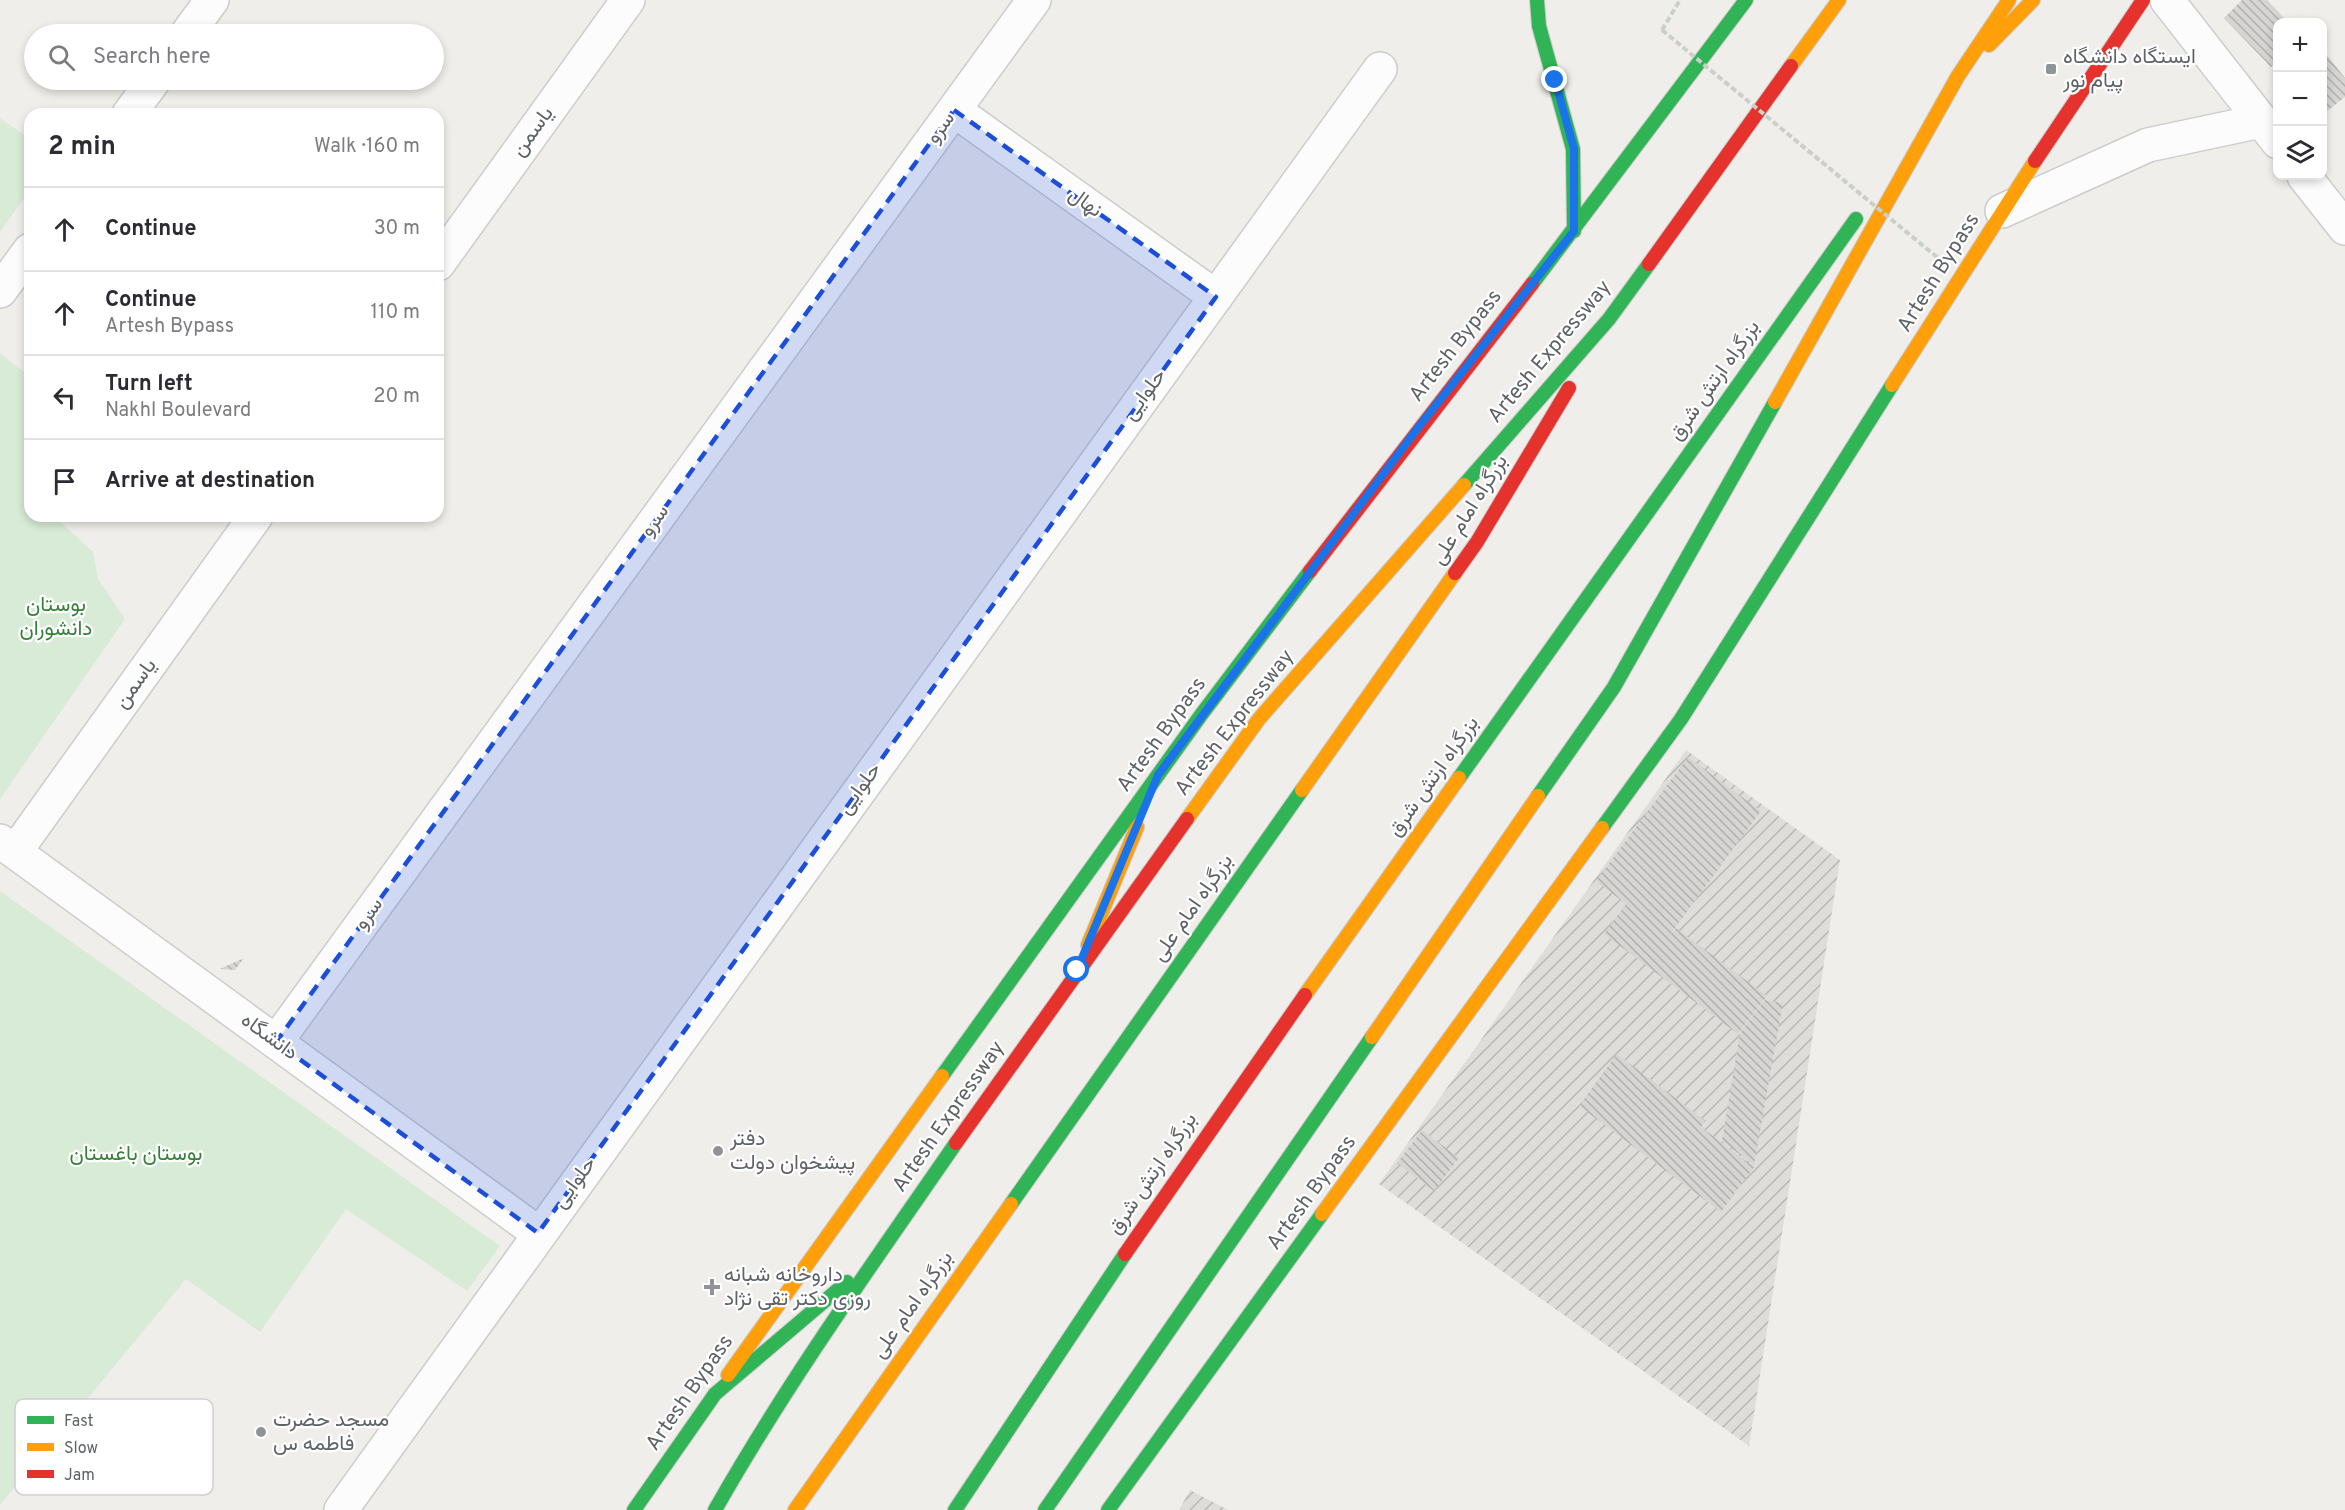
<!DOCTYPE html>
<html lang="en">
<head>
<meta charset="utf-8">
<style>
	body { margin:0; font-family:Overpass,Vazirmatn,sans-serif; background:#f2f2f3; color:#2b2b33 }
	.controls { position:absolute; right:18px; top:18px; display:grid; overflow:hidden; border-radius:12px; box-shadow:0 3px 9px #0003 }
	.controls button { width:54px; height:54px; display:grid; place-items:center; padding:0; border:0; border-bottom:2px solid #e1e1e2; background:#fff; color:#2b2b33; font:30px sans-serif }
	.stop { position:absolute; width:18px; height:18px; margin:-14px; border:4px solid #1a73e8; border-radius:50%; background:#fff }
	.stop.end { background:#1a73e8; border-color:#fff; box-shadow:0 2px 6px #0008 }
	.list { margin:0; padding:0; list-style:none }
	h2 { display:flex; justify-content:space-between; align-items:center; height:78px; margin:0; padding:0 24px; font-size:26px }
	h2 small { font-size:20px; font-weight:400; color:#7c7c81 }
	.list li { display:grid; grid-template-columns:39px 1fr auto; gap:18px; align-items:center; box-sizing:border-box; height:84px; padding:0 24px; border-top:2px solid #e1e1e2 }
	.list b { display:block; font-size:22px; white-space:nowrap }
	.list p { margin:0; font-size:20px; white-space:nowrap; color:#7c7c81 }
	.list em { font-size:20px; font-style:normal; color:#7c7c81 }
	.icon { flex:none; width:33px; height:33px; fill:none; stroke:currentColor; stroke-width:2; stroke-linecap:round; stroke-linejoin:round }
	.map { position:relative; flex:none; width:2345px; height:1510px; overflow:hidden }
	.search { position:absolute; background:#fff; box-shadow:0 3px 9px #0003; left:24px; top:24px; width:420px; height:66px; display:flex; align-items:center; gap:15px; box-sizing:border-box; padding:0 21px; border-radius:33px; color:#7c7c81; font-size:22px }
	.panel { position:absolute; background:#fff; box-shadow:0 3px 9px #0003; left:24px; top:108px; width:420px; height:414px; border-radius:18px }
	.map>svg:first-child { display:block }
	.industrial { fill:url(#industrial-furrows) }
	.park { fill:#d8ebd6 }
	.building { fill:url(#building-back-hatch) }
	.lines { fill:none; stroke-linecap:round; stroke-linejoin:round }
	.street-casing { stroke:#cbcccc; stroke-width:36 }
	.fast-casing { stroke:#cacacb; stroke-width:16 }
	.slow-casing { stroke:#cacacb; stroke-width:16 }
	.jam-casing { stroke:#cacacb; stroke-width:16 }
	.path { stroke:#cacfcc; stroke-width:4; stroke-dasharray:6 3; stroke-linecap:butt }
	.street { stroke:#fdfcfc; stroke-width:33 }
	.fast { stroke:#30b455; stroke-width:14 }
	.slow { stroke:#ff9f0a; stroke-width:14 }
	.jam { stroke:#e5322d; stroke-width:14 }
	.path-bridge { stroke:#cacfcc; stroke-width:4; stroke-dasharray:6 3; stroke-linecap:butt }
	.route { stroke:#1a73e8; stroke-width:8 }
	.marked { fill:#1d4ed8; fill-opacity:0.2; stroke:#1d4ed8; stroke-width:4.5; stroke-dasharray:12 8; stroke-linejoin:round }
	.poi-dot { fill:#919496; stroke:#fff; stroke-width:2 }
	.labels { text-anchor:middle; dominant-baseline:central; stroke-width:4.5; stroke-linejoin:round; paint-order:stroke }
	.poi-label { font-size:21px; fill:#5f6368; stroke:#fff; text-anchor:start }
	.street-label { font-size:21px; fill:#5f6368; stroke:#fff }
	.park-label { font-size:21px; fill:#348238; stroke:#fff }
	.key { fill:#fff; stroke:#cfd0d2; stroke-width:1.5 }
	.key-label { font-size:16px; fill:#5f6368 }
</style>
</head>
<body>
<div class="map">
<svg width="2345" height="1510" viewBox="0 0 2345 1510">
	<defs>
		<pattern id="industrial-furrows" width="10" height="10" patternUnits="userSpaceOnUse" patternTransform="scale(1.5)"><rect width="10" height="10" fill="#dfddda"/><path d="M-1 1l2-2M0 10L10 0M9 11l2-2" fill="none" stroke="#b8b7b5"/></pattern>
		<pattern id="building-back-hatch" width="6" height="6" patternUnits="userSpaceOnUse" patternTransform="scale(1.5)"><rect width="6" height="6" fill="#d6d5d3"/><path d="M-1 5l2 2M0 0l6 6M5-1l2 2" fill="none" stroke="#b1b0af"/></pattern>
	</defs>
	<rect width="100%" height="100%" fill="#efeeea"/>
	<path class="industrial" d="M1686 750 1840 860 1749 1446 1379 1184Z
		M1190 1490 1228 1510H1179Z"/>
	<path class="park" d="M0 118 30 139V190L0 232Z
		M0 353 30 377V516H54L93 552 98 579 125 619 0 799Z
		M0 891 500 1246 467 1291 346 1209 260 1332 186 1279 0 1505Z"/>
	<path class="building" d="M2242 0H2267L2288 22H2278V61L2271 67 2224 18Z
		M2327 55 2345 78V97L2322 115V59Z
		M1688 757 1761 811 1669 936 1676 928 1767 996 1738 1034 1604 934 1626 904 1596 881Z
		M244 958 235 970 220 969Z
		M1765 1000 1783 1003 1754 1165 1722 1141 1740 1033Z
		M1617 1054 1706 1121 1701 1127 1754 1167 1721 1212 1579 1106Z
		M1422 1130 1459 1158 1434 1191 1397 1163Z"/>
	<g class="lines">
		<defs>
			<path id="street" d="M2167 0 2278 142
				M187 34 212 0
				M954 110 1216 297
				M129 114 154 80
				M2304 176 2345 228
				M2002 211 2148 145 2261 121
				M438 264 628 0
				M0 291 30 250
				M0 841 538 1233
				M15 852 256 516
				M276 1042 1034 0
				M341 1510 1380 69"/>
			<path id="fast" d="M1537 0 1539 26 1573 149 1574 231
				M1532 284 1746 0
				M1464 485 1609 319 1649 264
				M1459 778 1856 219
				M1538 796 1614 687 1775 402
				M1602 828 1681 719 1892 385
				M942 1076 1201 715 1310 571
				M1011 1204 1302 790
				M634 1510 715 1394 847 1282
				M715 1510C787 1383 873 1263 956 1143
				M955 1510 1125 1254
				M1045 1510 1372 1037
				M1108 1510 1322 1214"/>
			<path id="slow" d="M1989 45 2033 0
				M1791 66 1839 0
				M1892 385 2035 161
				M1775 402 1958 76 2009 0
				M1302 790 1455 573
				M1187 819 1259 719 1464 485
				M1088 945 1137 827
				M1305 995 1459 778
				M1372 1037 1538 796
				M1322 1214 1602 828
				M728 1375 942 1076
				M795 1510 1011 1204"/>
			<path id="jam" d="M2035 161 2143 0
				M1649 264 1791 66
				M1310 571 1532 284
				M1455 573 1477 542 1569 388
				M956 1143 1187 819
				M1125 1254 1305 995"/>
		</defs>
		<use href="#street" class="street-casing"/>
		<use href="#fast" class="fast-casing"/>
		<use href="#slow" class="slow-casing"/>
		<use href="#jam" class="jam-casing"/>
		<path class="path" d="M1662 30 1680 0"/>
		<use href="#street" class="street"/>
		<use href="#fast" class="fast"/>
		<use href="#slow" class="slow"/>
		<use href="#jam" class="jam"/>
		<path class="path-bridge" d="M1662 30 1944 263"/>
	</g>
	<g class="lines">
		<path class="route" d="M1077 970 1158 775 1417 429 1574 231V149L1555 80"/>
	</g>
	<path class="marked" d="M954 110 1216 297 538 1233 276 1042Z"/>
	<g class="poi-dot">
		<rect x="2045" y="63" width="12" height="12" rx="3"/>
		<circle cx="718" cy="1151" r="6"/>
		<path d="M709 1278h6v6h6v6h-6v6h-6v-6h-6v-6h6z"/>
		<circle cx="261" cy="1432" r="6"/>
	</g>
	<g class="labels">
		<g class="poi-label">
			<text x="2063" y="57">ایستگاه دانشگاه<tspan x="2063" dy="24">پیام نور</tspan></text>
			<text x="730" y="1139">دفتر<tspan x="730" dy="24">پیشخوان دولت</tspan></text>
			<text x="724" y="1275">داروخانه شبانه<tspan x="724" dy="24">روزی دکتر تقی نژاد</tspan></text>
			<text x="273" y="1420">مسجد حضرت<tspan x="273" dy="24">فاطمه س</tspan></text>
		</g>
		<g class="street-label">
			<text transform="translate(941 128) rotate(-54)">سرو</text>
			<text transform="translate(533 132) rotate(-54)">یاسمن</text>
			<text transform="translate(1085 203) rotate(36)">نهال</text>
			<text transform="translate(1939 273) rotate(-58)">Artesh Bypass</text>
			<text transform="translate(1456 346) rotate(-52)">Artesh Bypass</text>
			<text transform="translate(1550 352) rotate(-50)">Artesh Expressway</text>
			<text transform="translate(1715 381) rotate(-55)">بزرگراه ارتش شرق</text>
			<text transform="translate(1145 395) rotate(-54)">حلوایی</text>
			<text transform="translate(1470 510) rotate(-58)">بزرگراه امام علی</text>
			<text transform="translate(655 521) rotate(-54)">سرو</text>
			<text transform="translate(136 684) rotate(-54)">یاسمن</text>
			<text transform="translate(1235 723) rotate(-52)">Artesh Expressway</text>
			<text transform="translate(1162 735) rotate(-54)">Artesh Bypass</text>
			<text transform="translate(1434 777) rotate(-55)">بزرگراه ارتش شرق</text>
			<text transform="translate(860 789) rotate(-54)">حلوایی</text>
			<text transform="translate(1193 908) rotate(-55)">بزرگراه امام علی</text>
			<text transform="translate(369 914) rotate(-54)">سرو</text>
			<text transform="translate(269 1037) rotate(36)">دانشگاه</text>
			<text transform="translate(949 1117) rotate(-55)">Artesh Expressway</text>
			<text transform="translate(1153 1174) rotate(-56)">بزرگراه ارتش شرق</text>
			<text transform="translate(575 1183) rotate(-54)">حلوایی</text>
			<text transform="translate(1312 1193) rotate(-54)">Artesh Bypass</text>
			<text transform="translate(913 1305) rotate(-55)">بزرگراه امام علی</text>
			<text transform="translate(690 1393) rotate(-55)">Artesh Bypass</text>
		</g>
		<g class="park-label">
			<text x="56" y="605">بوستان<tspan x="56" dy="24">دانشوران</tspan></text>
			<text x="136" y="1154">بوستان باغستان</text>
		</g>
	</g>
	<rect x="15" y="1399" width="198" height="96" rx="9" class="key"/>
	<rect x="27" y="1416" width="27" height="8" fill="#30b455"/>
	<rect x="27" y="1443" width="27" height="8" fill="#ff9f0a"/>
	<rect x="27" y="1470" width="27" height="8" fill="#e5322d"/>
	<g class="key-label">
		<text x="64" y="1426">Fast</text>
		<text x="64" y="1453">Slow</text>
		<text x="64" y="1480">Jam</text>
	</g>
</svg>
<div class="controls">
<button>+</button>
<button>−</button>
<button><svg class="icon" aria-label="layers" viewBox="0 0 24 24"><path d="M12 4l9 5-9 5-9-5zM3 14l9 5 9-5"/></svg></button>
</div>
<div class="stop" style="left:1077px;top:970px"></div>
<div class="stop end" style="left:1555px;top:80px"></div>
<div class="search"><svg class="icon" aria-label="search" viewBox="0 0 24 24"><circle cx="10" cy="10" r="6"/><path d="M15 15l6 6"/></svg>Search here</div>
<section class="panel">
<h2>2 min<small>Walk · 160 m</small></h2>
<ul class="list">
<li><svg class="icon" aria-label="ahead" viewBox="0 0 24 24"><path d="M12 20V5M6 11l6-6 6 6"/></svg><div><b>Continue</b></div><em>30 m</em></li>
<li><svg class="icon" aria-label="ahead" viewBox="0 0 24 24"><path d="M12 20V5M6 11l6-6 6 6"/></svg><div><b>Continue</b><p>Artesh Bypass</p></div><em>110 m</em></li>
<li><svg class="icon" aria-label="left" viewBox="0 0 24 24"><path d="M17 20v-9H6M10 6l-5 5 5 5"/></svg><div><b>Turn left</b><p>Nakhl Boulevard</p></div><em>20 m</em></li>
<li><svg class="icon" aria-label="arrive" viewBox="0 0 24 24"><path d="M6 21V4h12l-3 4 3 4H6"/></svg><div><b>Arrive at destination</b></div></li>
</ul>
</section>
</div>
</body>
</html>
